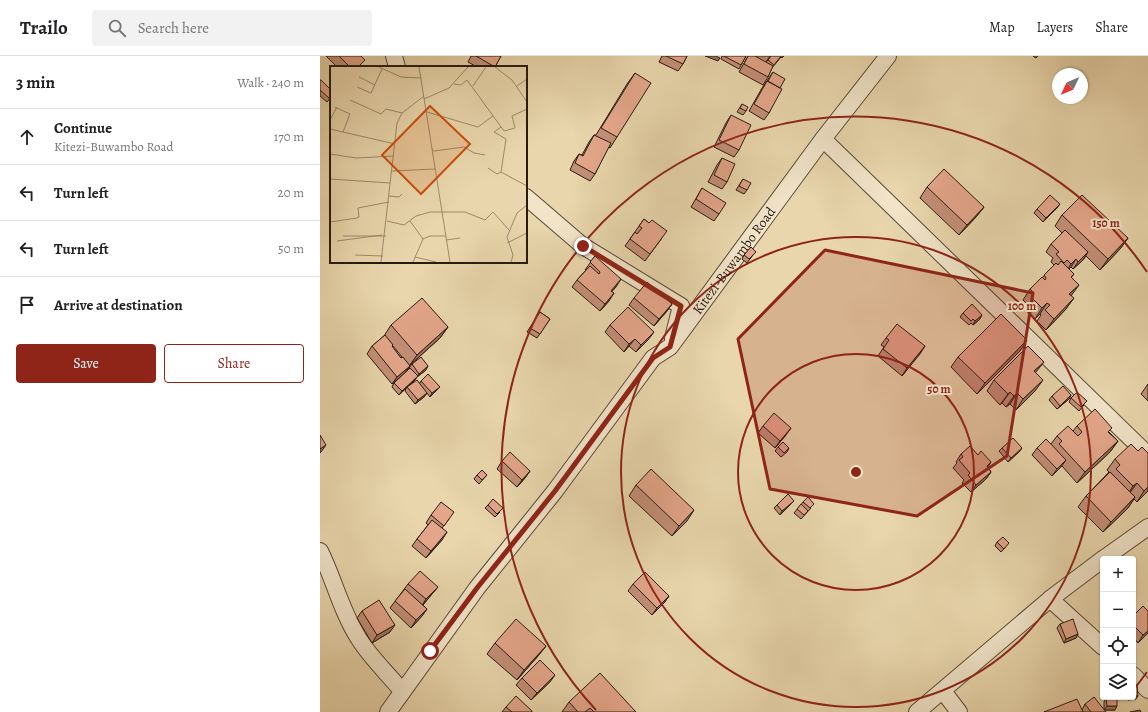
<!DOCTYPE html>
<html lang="en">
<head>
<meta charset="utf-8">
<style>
	body { margin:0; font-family:Alegreya,serif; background:#f2f2f2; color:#202124 }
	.controls { position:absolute; right:12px; bottom:12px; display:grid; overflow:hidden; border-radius:4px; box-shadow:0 1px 3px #0004 }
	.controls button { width:36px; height:36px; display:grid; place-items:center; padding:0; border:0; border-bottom:1px solid #e0e0e0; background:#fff; color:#202124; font:20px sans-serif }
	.compass { position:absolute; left:732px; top:12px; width:36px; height:36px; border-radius:50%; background:#fff; box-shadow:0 1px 3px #0004; rotate:226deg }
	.stop { position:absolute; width:12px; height:12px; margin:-9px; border:3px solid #8f2418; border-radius:50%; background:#fff }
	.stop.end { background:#8f2418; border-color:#fff; box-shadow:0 1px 4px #0008 }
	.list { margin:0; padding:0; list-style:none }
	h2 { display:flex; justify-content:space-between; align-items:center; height:52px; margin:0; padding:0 16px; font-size:17px }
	h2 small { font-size:13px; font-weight:400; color:#757577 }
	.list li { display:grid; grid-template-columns:26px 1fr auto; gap:12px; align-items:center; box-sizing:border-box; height:56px; padding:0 16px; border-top:1px solid #e0e0e0 }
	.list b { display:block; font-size:15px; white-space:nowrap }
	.list p { margin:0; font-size:13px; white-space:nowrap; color:#757577 }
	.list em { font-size:13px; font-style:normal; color:#757577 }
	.actions { display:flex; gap:8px; padding:12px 16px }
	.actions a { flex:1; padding:9px 0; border:1px solid #8f2418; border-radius:4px; text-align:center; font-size:14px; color:#8f2418 }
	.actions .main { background:#8f2418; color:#fff }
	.icon { flex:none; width:22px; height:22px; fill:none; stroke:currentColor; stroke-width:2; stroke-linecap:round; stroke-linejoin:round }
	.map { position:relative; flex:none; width:828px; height:656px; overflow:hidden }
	header { display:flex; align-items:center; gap:24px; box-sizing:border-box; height:56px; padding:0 20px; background:#fff; border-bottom:1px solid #e0e0e0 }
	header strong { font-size:19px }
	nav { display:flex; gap:22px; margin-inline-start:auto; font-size:14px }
	.search { width:280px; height:36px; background:#f2f2f2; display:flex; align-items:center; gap:10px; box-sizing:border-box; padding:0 14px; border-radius:4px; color:#757577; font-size:15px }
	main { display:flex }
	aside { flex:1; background:#fff }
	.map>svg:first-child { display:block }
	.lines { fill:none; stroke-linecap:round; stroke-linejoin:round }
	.minor-casing { stroke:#584937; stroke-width:18 }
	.minor { stroke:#f1e4c9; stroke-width:16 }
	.wall { fill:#c48f77; stroke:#271a10; fill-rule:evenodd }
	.shaded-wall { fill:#a07461; stroke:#271a10 }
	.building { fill:#e4a68a; stroke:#271a10 }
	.route { stroke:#8f2418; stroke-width:5 }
	.marked { fill:#8f2418; fill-opacity:0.2; stroke:#8f2418; stroke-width:3; stroke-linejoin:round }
	.ring { fill:none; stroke:#8f2418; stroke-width:2 }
	.labels { text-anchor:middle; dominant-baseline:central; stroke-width:4; stroke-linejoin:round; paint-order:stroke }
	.street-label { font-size:14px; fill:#271a10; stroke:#f1e4c9 }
	.inset-road { fill:none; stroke:#9b8b6e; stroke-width:1 }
	.view { fill:#cb500d; fill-opacity:0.15; stroke:#cb500d; stroke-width:2 }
	.inset-edge { fill:none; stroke:#271a10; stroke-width:2 }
	.centre { fill:#8f2418; stroke:#f1e4c9; stroke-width:2 }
	.ring-label { font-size:12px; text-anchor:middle; font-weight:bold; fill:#8f2418; stroke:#f1e4c9; stroke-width:4; stroke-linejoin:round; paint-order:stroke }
</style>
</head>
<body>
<header>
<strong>Trailo</strong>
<div class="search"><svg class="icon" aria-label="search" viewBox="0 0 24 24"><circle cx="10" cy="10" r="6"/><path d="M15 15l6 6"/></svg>Search here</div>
<nav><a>Map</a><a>Layers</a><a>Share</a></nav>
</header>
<main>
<aside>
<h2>3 min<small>Walk · 240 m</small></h2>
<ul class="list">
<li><svg class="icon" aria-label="ahead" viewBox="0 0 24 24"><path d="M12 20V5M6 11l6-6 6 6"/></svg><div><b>Continue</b><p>Kitezi-Buwambo Road</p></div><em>170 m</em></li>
<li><svg class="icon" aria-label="left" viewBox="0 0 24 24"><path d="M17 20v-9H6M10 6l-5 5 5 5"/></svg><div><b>Turn left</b></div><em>20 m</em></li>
<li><svg class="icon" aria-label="left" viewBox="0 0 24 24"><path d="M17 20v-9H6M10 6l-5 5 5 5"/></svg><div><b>Turn left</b></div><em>50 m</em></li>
<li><svg class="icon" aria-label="arrive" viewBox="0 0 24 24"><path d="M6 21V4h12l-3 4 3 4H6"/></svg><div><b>Arrive at destination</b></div></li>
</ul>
<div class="actions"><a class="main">Save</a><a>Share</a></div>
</aside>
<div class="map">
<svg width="828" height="656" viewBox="0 0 828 656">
	<rect width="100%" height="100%" fill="#e9d6ac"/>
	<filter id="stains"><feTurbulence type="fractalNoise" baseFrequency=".005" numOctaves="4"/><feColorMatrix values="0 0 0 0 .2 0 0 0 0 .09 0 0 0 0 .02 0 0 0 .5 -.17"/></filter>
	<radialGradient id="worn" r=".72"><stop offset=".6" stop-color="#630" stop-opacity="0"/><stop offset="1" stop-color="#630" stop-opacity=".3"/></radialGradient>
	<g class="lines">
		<defs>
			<g id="minor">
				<path d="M74 0 77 11"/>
				<path d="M503 83 828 399"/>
				<path d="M206 141 263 190 361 250 353 282"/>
				<path d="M0 495C14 523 21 555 39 583 51 602 68 618 82 635"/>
				<path d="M783 503 828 471"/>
				<path d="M730 543 783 591"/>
				<path d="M813 619 828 634"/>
				<path d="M623 635 639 656"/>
				<path id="s1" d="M68 656 157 532 235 435 333 302 350 291 503 83 568 0"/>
				<path d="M597 656 730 543 783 503"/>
			</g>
		</defs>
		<use href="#minor" class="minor-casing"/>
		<use href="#minor" class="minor"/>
	</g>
	<path class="wall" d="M6 0H41L40 11H17Z
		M151 0H181L175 11H157L148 6Z
		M342 0H367L363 8 358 15 339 6Z
		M402 0H426L419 13 401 3Z
		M428 0H450L446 6 451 0H464L462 2 461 1 452 12 448 21 443 29 419 16Z
		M713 0H718L716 2Z
		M453 16 460 32 449 57 444 64 429 55 442 32Z
		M315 17 297 81 290 92 288 91 275 118 270 125 250 114 254 105 259 98 262 99 269 86 274 79H276L307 28Z
		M0 24 11 41 7 46 0 40Z
		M422 48 426 55 423 59 417 56Z
		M411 59 419 94 414 101 394 91 406 67Z
		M402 102 407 126 402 133 388 126 397 109Z
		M423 123 427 134 424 138 416 134Z
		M607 131 664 151 656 161 639 179 600 142Z
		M382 132 399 158 394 165 371 151Z
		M737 152 723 166 714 157 717 153Z
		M742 159 808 182 800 193 780 214 766 200 763 204 753 213 751 211 748 213 754 218 751 222V240L746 253 726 274 717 265 721 259 720 258 715 263 703 251 706 247 703 244 710 233 722 222 734 209 731 206 733 202 726 196 731 188 742 177 735 170Z
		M324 163 329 167 342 182 325 205 305 190Z
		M424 199H433L427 207 422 203Z
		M275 200 296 231 292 235 289 245 280 255 252 231 257 224 266 214H265Z
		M314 242 352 248 347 255 334 270 309 249Z
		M220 256 230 263 217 282 207 276Z
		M643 257 660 263 653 269 651 267 649 269 640 261Z
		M71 269 128 271 120 282 90 309 86 316 90 313 89 312 92 308 106 314 97 321 90 329 100 327 101 325 117 334 110 341 107 337 104 341 95 348 85 335 86 332 79 339 72 331 74 327 80 322 72 328 47 298 52 290 64 280ZM73 290 82 301 81 302 72 291Z
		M290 269 328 284 316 296 309 290 304 296 285 276Z
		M566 282 605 290 582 320 558 300 564 291 561 289Z
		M700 295 657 338 631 311 638 301Z
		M716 317 715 335 696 354 690 348 686 351 682 347 680 349 667 335 674 324Z
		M828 328V345L821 338Z
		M751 339 749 343 737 353 729 344 732 340Z
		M751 342 764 349 759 355 749 346Z
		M443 370 466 379 455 392 438 377Z
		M757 370 789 376 798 385 790 396 757 427 742 410 732 420 712 399 717 392 731 388 737 380 753 375Z
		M458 391 469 392 467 396 461 401 455 395Z
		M682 392 700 395 688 406 679 395Z
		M818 395 828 397V435L817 446 814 443 808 452 783 476 758 451 766 440 789 416 787 414 795 403Z
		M641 398 658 399 671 406 668 411 671 416 666 423 651 436 642 427 644 424 633 412 637 407 636 406Z
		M182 405 210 415 205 422 197 431 177 413Z
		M157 419H167L159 428 154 423Z
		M316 429 367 465 352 480 309 440Z
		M474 445 460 459 454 452 457 449Z
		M483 446 491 452 481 463 474 457Z
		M168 449 180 456 175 461 165 452Z
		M111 459 129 463 122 472V484L106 502 92 490 97 483 108 469 106 467Z
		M677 486 686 491 681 496 675 490Z
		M88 528 118 531 112 538 103 549 107 553 102 560 91 572 70 552Z
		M313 528 349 540 344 547 332 559 308 535Z
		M42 555 70 576 52 587 37 562Z
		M828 555V577L818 587 813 581V560Z
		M740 568 758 578 756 582 744 587 737 572Z
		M175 587 226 590 218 600 197 624 167 598Z
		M783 616V624L781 618Z
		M202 622 230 626 211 644 196 629Z
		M786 642 795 654H784L786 656H724L762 654 765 648 784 654V646Z
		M249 646 316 656H242Z
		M186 651 212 656H182Z"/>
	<path class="shaded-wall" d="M385 0H396L400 2 398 5Z
		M740 148 737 152 723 166 726 162Z
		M664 151 656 161 639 179 647 169Z
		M808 182 800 193 780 214 788 203Z
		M768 196 763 204 753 213 758 206Z
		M756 203 751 211 746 216 751 208Z
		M301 223 296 231 286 242 291 235Z
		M759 229 751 240 749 238Z
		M294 237 289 245 280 255 285 248Z
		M754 242 746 253 726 274 734 263Z
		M727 247 720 258 715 263 722 252Z
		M352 248 347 255 334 270 339 263Z
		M662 259 660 263 653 269 655 265Z
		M128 271 120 282 90 309 97 299Z
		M334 276 328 284 316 296 321 289Z
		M315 283 309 290 304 296 309 288Z
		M707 284 700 295 657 338 665 327Z
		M605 290 600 298 582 320 587 312Z
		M724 306 716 316 707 326 714 315Z
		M90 310 85 317 72 328 77 321Z
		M108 310 106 314 97 321 95 324 79 339 82 335 97 321 99 318Z
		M723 324 715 335 696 354 703 343Z
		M120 331 110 341 112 337Z
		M690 336 682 347 680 349 688 338Z
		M107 337 104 341 95 348 98 344Z
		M697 337 690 348 686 351 694 340Z
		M751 339 749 343 737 353Z
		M471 372 466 379 455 392 460 385Z
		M798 385 790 396 757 427 765 416Z
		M6 389 1 396 0 397V393Z
		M702 392 700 395 688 406 691 402Z
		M746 404 741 411 732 420 737 413Z
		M210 415 205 422 197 431 202 424Z
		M671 416 666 423 651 436 656 429Z
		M817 427 809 438 806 441 813 430Z
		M828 431V435L817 446 824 435Z
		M815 441 808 452 783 476 791 466Z
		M474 445 460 459 462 455Z
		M374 454 367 465 352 480 359 470Z
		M127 476 122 484 106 502 111 495Z
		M118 531 112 538 101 551 106 543Z
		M349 540 344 547 332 559 337 552Z
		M107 553 102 560 91 572 96 564Z
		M75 569 70 576 52 587 57 579Z
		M828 575V577L818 587 823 579Z
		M758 578 756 582 744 587 746 583Z
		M226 590 218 600 197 624 204 614Z
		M235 619 230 626 211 644 217 637Z
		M813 640H818L816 643 808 644 810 641H813Z
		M787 650H797L795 654H784Z"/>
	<path class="building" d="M19 0H41L45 4 38 11H30Z
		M156 0H181L175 11Z
		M346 0H367L363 8Z
		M404 0H426L421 9Z
		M428 0H435L453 10 448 21 424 8Z
		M451 0H461L454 9 448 4Z
		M453 16 465 23 460 32 448 25Z
		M315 17 331 27 297 81 281 72Z
		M0 24H1L11 34V40L9 42 0 34Z
		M447 25 462 33 449 57 434 48Z
		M422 48 428 51 426 55 420 52Z
		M411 59 431 69 419 94 399 84Z
		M274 79 291 87 275 118 255 107 259 98 263 100Z
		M402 102 415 108 407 126 394 119Z
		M624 113 664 151 647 169 607 131Z
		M423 123 431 127 427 134 419 130Z
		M382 132 406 147 399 158 376 143Z
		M730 139 740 148 726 162 717 153Z
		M762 139 808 182 788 203 742 159Z
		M324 163 329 167 332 164 347 175 330 198 310 183 315 176 317 178 322 172 319 170Z
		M745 174 768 196 758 206 756 203 751 208 747 204 744 207 736 198 739 196 731 188Z
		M431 191 436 196 429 203 424 199Z
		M275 200 301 223 291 235 294 237 285 248 257 224 270 210 279 218 280 216 270 206Z
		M741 205 754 218 751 221 759 229 749 238 754 242 734 263 725 254 730 249 727 247 722 252 711 241 714 237 710 233 722 221 725 224 726 222 724 219 736 207 738 209Z
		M327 226 352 248 339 263 314 242Z
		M102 242 128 271 97 299 71 269Z
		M652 248 662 259 655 265 653 263 651 265 643 257Z
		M308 251 334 276 321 289 315 283 309 288 290 269Z
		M220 256 230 263 220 278 210 272Z
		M681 258 707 284 665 327 638 301Z
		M577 268 605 290 587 312 563 293 569 284 566 282Z
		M65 279 73 289 72 290 81 302 83 301 90 310 77 321 52 290Z
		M708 290 724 306 714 315 723 324 703 343 697 337 694 340 690 336 688 338 674 324Z
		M101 301 108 310 99 318 92 308Z
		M90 312 98 320 82 335 74 327Z
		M108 318 120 331 112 337 101 325Z
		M97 324 107 337 98 344 87 331Z
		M743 330 751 339 740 350 732 340Z
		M757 336 767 345 761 351 751 342Z
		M775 353 792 372 788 376 798 385 765 416 739 388 742 385 737 380 748 370 758 380 762 376 757 370Z
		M454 357 471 372 460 385 443 370Z
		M0 379 6 389 0 393Z
		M693 382 702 392 691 402 682 392Z
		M726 383 746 404 737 413 717 392Z
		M463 386 469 392 464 397 458 391Z
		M811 388 818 395 822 391 828 397V431L824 435 817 427 813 430 796 413 800 409 795 403Z
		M650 390 658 399 661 395 671 406 667 410 671 416 656 429 648 419 650 417 639 404 643 401 641 398Z
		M190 396 210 415 202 424 182 405Z
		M331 413 374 454 359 470 316 429Z
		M162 414 167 419 162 424 157 419Z
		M790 416 815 441 791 466 766 440Z
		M468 438 474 445 462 455 457 449Z
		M488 441 494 448 490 452 483 446Z
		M173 443 183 452 177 458 168 449Z
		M121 446 134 456 124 470 111 459Z
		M481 448 488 455 484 459 477 453Z
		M112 464 127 476 111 495 97 483Z
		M683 481 689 487 684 493 677 486Z
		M100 515 118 531 106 543 88 528Z
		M325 516 349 540 337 552 313 528Z
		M85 533 107 553 96 564 75 545Z
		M59 544 75 569 57 579 42 555Z
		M823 550 828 555V575L823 579 813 569V560Z
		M196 563 226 590 204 614 175 587Z
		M753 563 758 578 746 583 740 568Z
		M220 604 235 619 217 637 202 622Z
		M280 617 316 656H274L270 652 265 656H258L249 646Z
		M813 629H817L818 640H813Z
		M196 640 212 655V656H192L186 651Z
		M774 641 786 656H771L765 648Z
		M786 642H797V650H787Z
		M757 643 763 656H724Z
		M820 654 821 656H810Z"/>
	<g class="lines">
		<path class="route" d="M110 595 157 532 235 435 333 302 350 291 361 250 263 190"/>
	</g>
	<path class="marked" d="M505 194 713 237 687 400 597 460 450 433 418 283Z"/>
	<g class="ring">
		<circle cx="536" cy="416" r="118"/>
		<circle cx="536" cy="416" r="235"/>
		<path d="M827 616A353 353 0 0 1 814 633M276 654A353 353 0 1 1 827 216"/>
	</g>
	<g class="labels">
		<g class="street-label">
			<text stroke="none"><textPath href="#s1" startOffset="570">Kitezi-Buwambo Road</textPath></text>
		</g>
	</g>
	<g transform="translate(10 10)">
		<rect width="197" height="197" fill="#e9d6ac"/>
		<path class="inset-road" d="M49 1 71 11 91 12M89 1 120 196M165 1 182 14 197 36M29 11 45 19M124 18 131 19 137 14 174 65 185 62 182 50 197 43M143 20 156 1M187 20 197 13M27 21 41 27 52 3M94 33 119 22 138 1M20 34 51 48 56 43 72 47M5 41 20 48 13 66 65 78M97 46 148 61 163 50M0 54 7 41M171 61 164 66 176 73 171 106 197 120M0 63 13 66M102 83 104 85 134 81 144 87 155 89M0 88 26 92 64 90M158 102 167 108 171 106M62 105 105 103M0 113 60 117M59 130 69 131 72 128M57 155 74 159 86 150 100 146H135L155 154 163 146 179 164M80 155 93 173 83 196M0 156 27 152 29 151 28 142 59 136M13 170H56M93 173 100 170H116M116 174 130 172M7 175 52 169M177 177 197 167M25 189 53 190M85 191 106 196M51 196 67 57 72 47 94 30M181 196 183 189 177 171 187 147 197 139"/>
		<path class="view" d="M100 40 140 78 91 128 52 89Z"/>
		<rect width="197" height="197" class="inset-edge"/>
	</g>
	<circle cx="536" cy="416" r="6" class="centre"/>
	<g class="ring-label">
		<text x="786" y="171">150 m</text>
		<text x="702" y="254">100 m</text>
		<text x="619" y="337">50 m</text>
	</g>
	<rect width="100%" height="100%" filter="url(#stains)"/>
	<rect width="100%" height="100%" fill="url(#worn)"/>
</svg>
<div class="controls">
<button>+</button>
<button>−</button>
<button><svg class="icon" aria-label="locate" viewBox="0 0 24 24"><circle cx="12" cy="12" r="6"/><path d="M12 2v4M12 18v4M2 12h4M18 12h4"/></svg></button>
<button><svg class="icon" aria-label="layers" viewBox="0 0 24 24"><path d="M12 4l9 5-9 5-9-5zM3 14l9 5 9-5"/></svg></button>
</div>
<svg class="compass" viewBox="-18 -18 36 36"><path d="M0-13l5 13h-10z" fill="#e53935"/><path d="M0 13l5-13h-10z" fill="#757577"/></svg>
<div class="stop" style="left:110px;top:595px"></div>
<div class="stop end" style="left:263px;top:190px"></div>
</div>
</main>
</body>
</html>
